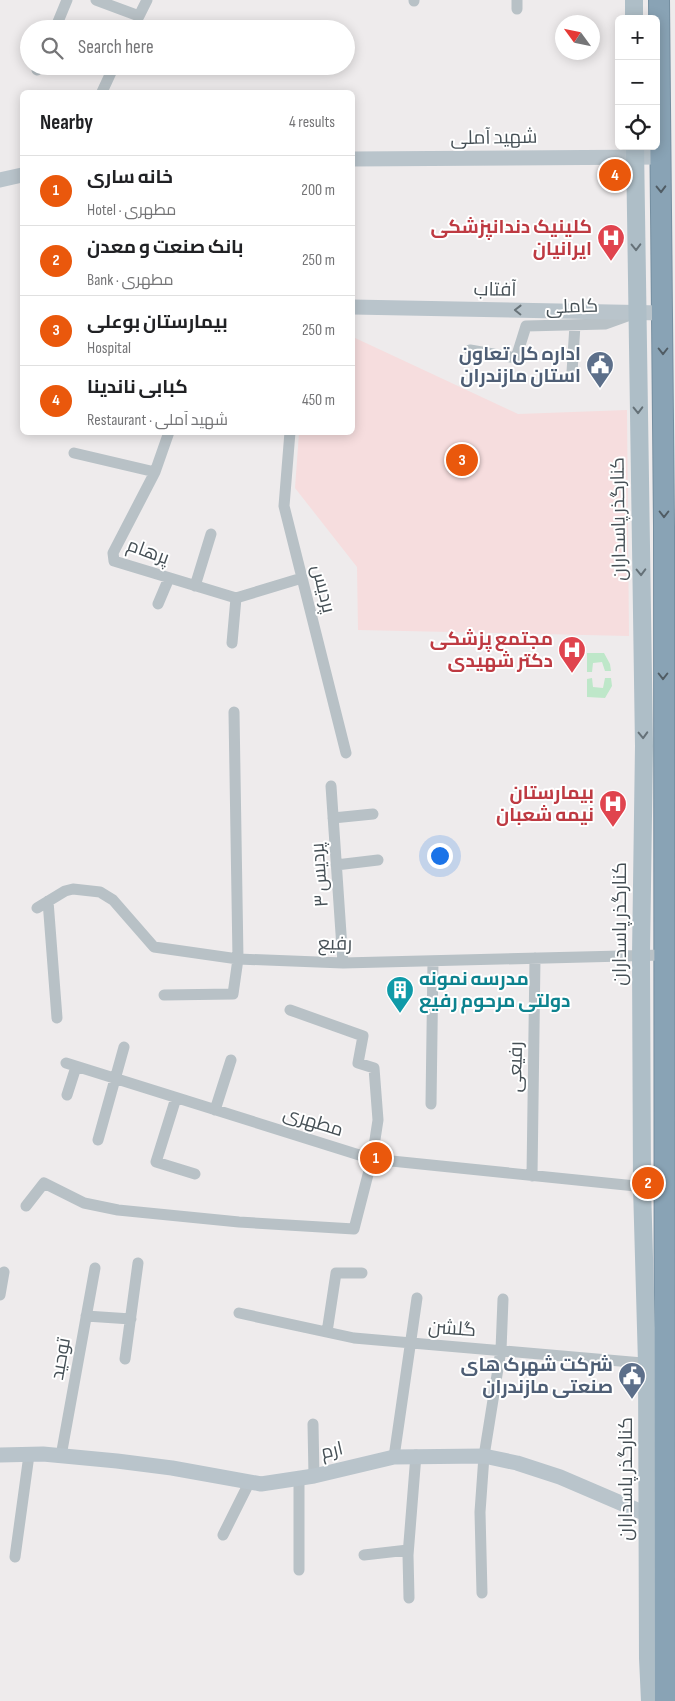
<!DOCTYPE html>
<html lang="en">
<head>
<meta charset="utf-8">
<style>
	body { margin:0; font-family:"Sofia Sans Condensed",Cairo,sans-serif; background:#f6f6f6; color:#202124 }
	.controls { position:absolute; right:15px; top:15px; display:grid; overflow:hidden; border-radius:8px; box-shadow:0 2px 12px #0003 }
	.controls button { width:45px; height:45px; display:grid; place-items:center; padding:0; border:0; border-bottom:1px solid #e0e0e0; background:#fff; color:#202124; font:25px sans-serif }
	.compass { position:absolute; left:555px; top:15px; width:45px; height:45px; border-radius:50%; background:#fff; box-shadow:0 2px 12px #0003; rotate:303deg }
	.you { position:absolute; left:439px; top:855px; width:18px; height:18px; margin:-12px; border:4px solid #fff; border-radius:50%; background:#1a73e8; box-shadow:0 0 0 8px #1a73e833 }
	.badge { display:grid; place-items:center; width:32px; height:32px; border-radius:50%; background:#ea580c; color:#fff; font-size:16px; font-weight:700 }
	.pin { position:absolute; translate:-50% -50%; border:2px solid #fff; box-shadow:0 1px 5px #0006 }
	.list { margin:0; padding:0; list-style:none }
	h2 { display:flex; justify-content:space-between; align-items:center; height:65px; margin:0; padding:0 20px; font-size:21px }
	h2 small { font-size:16px; font-weight:400; color:#757577 }
	.list li { display:grid; grid-template-columns:32px 1fr auto; gap:15px; align-items:center; box-sizing:border-box; height:70px; padding:0 20px; border-top:1px solid #e0e0e0 }
	.list b { display:block; font-size:19px; white-space:nowrap }
	.list p { margin:0; font-size:16px; white-space:nowrap; color:#757577 }
	.list em { font-size:16px; font-style:normal; color:#757577 }
	.icon { flex:none; width:28px; height:28px; fill:none; stroke:currentColor; stroke-width:2; stroke-linecap:round; stroke-linejoin:round }
	.map { position:relative; flex:none; width:675px; height:1701px; overflow:hidden }
	.search { position:absolute; background:#fff; box-shadow:0 2px 12px #0003; left:20px; top:20px; width:335px; height:55px; display:flex; align-items:center; gap:12px; box-sizing:border-box; padding:0 18px; border-radius:28px; color:#757577; font-size:19px }
	.panel { position:absolute; background:#fff; box-shadow:0 2px 12px #0003; left:20px; top:90px; width:335px; height:345px; border-radius:8px }
	.map>svg:first-child { display:block }
	.medical { fill:#f6ddde }
	.green { fill:#bee7c9 }
	.lines { fill:none; stroke-linecap:round; stroke-linejoin:round }
	.highway-casing { stroke:#748ea0; stroke-width:22 }
	.street { stroke:#b8c1c6; stroke-width:11 }
	.secondary { stroke:#b9c4cb; stroke-width:15 }
	.primary { stroke:#aebec7; stroke-width:18 }
	.highway { stroke:#89a3b5; stroke-width:20 }
	.oneway { stroke:#505c64 }
	.oneway2 { stroke:#657178 }
	.oneway3 { stroke:#687379 }
	.labels { text-anchor:middle; dominant-baseline:central; stroke-width:4; stroke-linejoin:round; paint-order:stroke }
	.street-label { font-size:19px; fill:#465056; stroke:#fff }
	.health-label { font-size:19px; font-weight:bold; fill:#be3a42; stroke:#fff; text-anchor:end }
	.service-label { font-size:19px; font-weight:bold; fill:#4e5e75; stroke:#fff; text-anchor:end }
	.culture-label { font-size:19px; font-weight:bold; fill:#0d838f; stroke:#fff; text-anchor:start }
</style>
</head>
<body>
<div class="map">
<svg width="675" height="1701" viewBox="0 0 675 1701">
	<rect width="100%" height="100%" fill="#eeebec"/>
	<path class="medical" d="M353 337 518 414 627 410 629 636 358 630 357 567 295 488 299 433 352 432Z"/>
	<path class="green" d="M587 653H604L610 664 611 671H605L602 662 593 663 592 672H587Z
		M592 678 593 687 603 688 605 678H611L612 686 605 698 587 697V679Z"/>
	<g class="lines">
		<defs>
			<path id="highway" d="M659 0 664 526 665 1701"/>
		</defs>
		<use href="#highway" class="highway-casing"/>
		<path class="street" d="M96 0 139 16 147 0
			M517 0V9
			M414 1V0
			M55 29 67 0
			M132 29 139 16
			M37 70 38 66
			M102 92 114 66
			M470 350 516 358 526 326 605 324 630 315
			M572 372 575 325
			M169 432 155 472 113 553 114 561 236 598 302 578
			M290 432 284 506 346 753
			M74 453 155 472
			M195 586 211 534
			M158 604 169 578
			M232 643 236 598
			M331 786 343 963
			M333 818 373 814
			M336 865 378 860
			M48 901 57 1018
			M37 908 65 891 73 889 100 892 113 900 154 947 238 959 343 963 663 955
			M164 995 233 994 238 959 234 712
			M66 1063 372 1159 665 1189
			M67 1095 76 1067
			M176 1098 156 1162 195 1174
			M431 1104 433 961
			M215 1110 231 1060
			M98 1140 124 1047
			M532 1176 535 958
			M26 1206 44 1183 84 1203 118 1210 239 1222 354 1229 372 1159 378 1120 374 1068 358 1063 363 1036 290 1010
			M0 1295 4 1272
			M239 1313 354 1338 654 1364
			M86 1316 131 1319
			M327 1332 336 1273H362
			M125 1359 138 1263
			M313 1424 314 1476
			M61 1456 95 1268
			M394 1457 417 1298
			M223 1535 249 1483
			M364 1555 408 1550
			M15 1557 29 1455
			M299 1570V1478
			M482 1593 480 1512 484 1456 501 1350 503 1299
			M409 1598 408 1555 416 1455"/>
		<path class="secondary" d="M352 159 661 157
			M0 180 22 175
			M352 307 662 313
			M0 1455 43 1454 117 1461 172 1468 261 1484 314 1476 394 1457 484 1456 517 1463 560 1477 658 1519"/>
		<path class="primary" d="M634 0V19
			M635 146 644 746 641 956 642 1187 647 1363 648 1658 650 1701"/>
		<use href="#highway" class="highway"/>
	</g>
	<defs><path id="oneway-chevron" d="M-2-3.5L2.5 0L-2 3.5" fill="none" stroke-width="1.6" stroke-linecap="round" stroke-linejoin="round" transform="scale(1.25)"/></defs>
	<g class="oneway">
		<use href="#oneway-chevron" transform="translate(661 189) rotate(89)"/>
		<use href="#oneway-chevron" transform="translate(663 351) rotate(90)"/>
		<use href="#oneway-chevron" transform="translate(664 514) rotate(90)"/>
		<use href="#oneway-chevron" transform="translate(663 676) rotate(90)"/>
	</g>
	<g class="oneway2">
		<use href="#oneway-chevron" transform="translate(636 247) rotate(89)"/>
		<use href="#oneway-chevron" transform="translate(638 410) rotate(89)"/>
		<use href="#oneway-chevron" transform="translate(641 572) rotate(89)"/>
		<use href="#oneway-chevron" transform="translate(643 735) rotate(88)"/>
	</g>
	<use class="oneway3" href="#oneway-chevron" transform="translate(518 310) rotate(-179)"/>
	<defs>
		<symbol id="hospital-pin" viewBox="-11 -11 22 30"><path d="M0 17L-7.5 6A9.5 9.5 0 1 1 7.5 6Z" fill="#e0444e" stroke="#fff"/><path d="M-5-5h3v3.5h4V-5h3V5h-3V1.5h-4V5h-3Z" fill="#fff"/></symbol>
		<symbol id="civic-pin" viewBox="-11 -11 22 30"><path d="M0 17L-7.5 6A9.5 9.5 0 1 1 7.5 6Z" fill="#5c6f8a" stroke="#fff"/><path d="M-.6-6.5H3V-4.5H.6V-3L4-1V1h2V6H-6V1h2V-1L-.6-3ZM-1.2 2.5V6h2.4V2.5Z" fill="#fff"/></symbol>
		<symbol id="building-pin" viewBox="-11 -11 22 30"><path d="M0 17L-7.5 6A9.5 9.5 0 1 1 7.5 6Z" fill="#0f9aa8" stroke="#fff"/><path d="M-4-6H4V6H1V3H-1V6H-4ZM-2.5-4.3h1.7v1.8h-1.7ZM.8-4.3h1.7v1.8H.8ZM-2.5-1h1.7V.8h-1.7ZM.8-1h1.7V.8H.8Z" fill="#fff"/></symbol>
	</defs>
	<g fill-rule="evenodd">
		<use href="#hospital-pin" x="595" y="222" width="32" height="43"/>
		<use href="#civic-pin" x="584" y="349" width="32" height="43"/>
		<use href="#hospital-pin" x="556" y="634" width="32" height="43"/>
		<use href="#hospital-pin" x="597" y="788" width="32" height="43"/>
		<use href="#building-pin" x="384" y="974" width="32" height="43"/>
		<use href="#civic-pin" x="616" y="1360" width="32" height="43"/>
	</g>
	<g class="labels">
		<g class="street-label">
			<text transform="translate(494 138) rotate(-1)">شهید آملی</text>
			<text transform="translate(495 290) rotate(1)">آفتاب</text>
			<text transform="translate(572 307) rotate(-2)">کاملی</text>
			<text transform="translate(619 519) rotate(-91)">کنارگذر پاسداران</text>
			<text transform="translate(148 552) rotate(20)">پرهام</text>
			<text transform="translate(323 589) rotate(76)">پردیس</text>
			<text transform="translate(320 875) rotate(-94)">پردیس ۳</text>
			<text transform="translate(620 924) rotate(-90)">کنارگذر پاسداران</text>
			<text transform="translate(335 944) rotate(1)">رفیع</text>
			<text transform="translate(516 1067) rotate(-89)">رفیعی</text>
			<text transform="translate(313 1122) rotate(17)">مطهری</text>
			<text transform="translate(452 1329) rotate(4)">گلشن</text>
			<text transform="translate(61 1359) rotate(-80)">توحید</text>
			<text transform="translate(332 1451) rotate(-13)">ارم</text>
			<text transform="translate(626 1479) rotate(-90)">کنارگذر پاسداران</text>
		</g>
		<g class="health-label">
			<text x="592" y="227">کلینیک دندانپزشکی<tspan x="592" dy="22">ایرانیان</tspan></text>
			<text x="553" y="639">مجتمع پزشکی<tspan x="553" dy="22">دکتر شهیدی</tspan></text>
			<text x="594" y="793">بیمارستان<tspan x="594" dy="22">نیمه شعبان</tspan></text>
		</g>
		<g class="service-label">
			<text x="581" y="354">اداره کل تعاون<tspan x="581" dy="22">استان مازندران</tspan></text>
			<text x="613" y="1365">شرکت شهرک های<tspan x="613" dy="22">صنعتی مازندران</tspan></text>
		</g>
		<g class="culture-label">
			<text x="419" y="979">مدرسه نمونه<tspan x="419" dy="22">دولتی مرحوم رفیع</tspan></text>
		</g>
	</g>
</svg>
<div class="controls">
<button>+</button>
<button>−</button>
<button><svg class="icon" aria-label="locate" viewBox="0 0 24 24"><circle cx="12" cy="12" r="6"/><path d="M12 2v4M12 18v4M2 12h4M18 12h4"/></svg></button>
</div>
<svg class="compass" viewBox="-18 -18 36 36"><path d="M0-13l5 13h-10z" fill="#e53935"/><path d="M0 13l5-13h-10z" fill="#757577"/></svg>
<div class="you"></div>
<div class="pin badge" style="left:376px;top:1158px">1</div>
<div class="pin badge" style="left:648px;top:1183px">2</div>
<div class="pin badge" style="left:462px;top:460px">3</div>
<div class="pin badge" style="left:615px;top:175px">4</div>
<div class="search"><svg class="icon" aria-label="search" viewBox="0 0 24 24"><circle cx="10" cy="10" r="6"/><path d="M15 15l6 6"/></svg>Search here</div>
<section class="panel">
<h2>Nearby<small>4 results</small></h2>
<ul class="list">
<li><span class="badge">1</span><div><b>خانه ساری</b><p>Hotel · مطهری</p></div><em>200 m</em></li>
<li><span class="badge">2</span><div><b>بانک صنعت و معدن</b><p>Bank · مطهری</p></div><em>250 m</em></li>
<li><span class="badge">3</span><div><b>بیمارستان بوعلی</b><p>Hospital</p></div><em>250 m</em></li>
<li><span class="badge">4</span><div><b>کبابی ناندینا</b><p>Restaurant · شهید آملی</p></div><em>450 m</em></li>
</ul>
</section>
</div>
</body>
</html>
